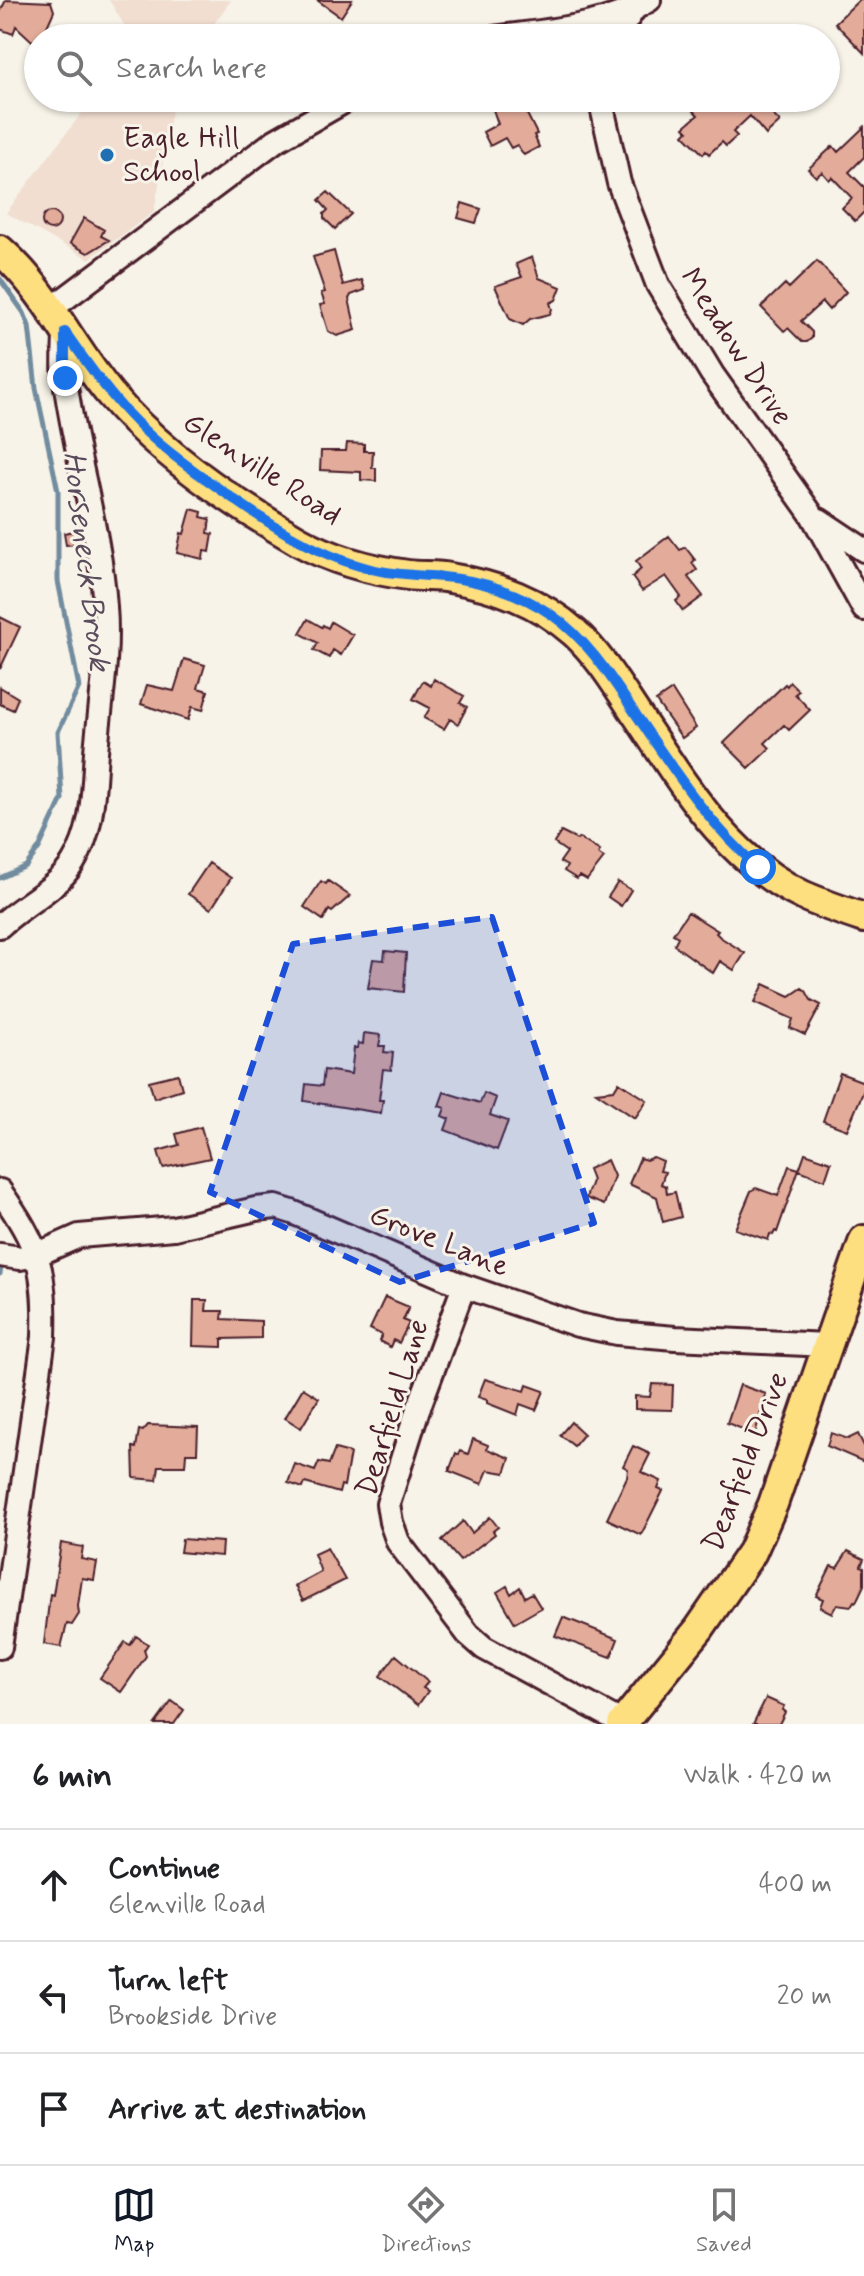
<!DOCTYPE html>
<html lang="en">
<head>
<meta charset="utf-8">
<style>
	body { margin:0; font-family:Mynerve,sans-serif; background:#f6f6f6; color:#202124 }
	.stop { position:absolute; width:24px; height:24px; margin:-18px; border:6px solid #1a73e8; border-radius:50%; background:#fff }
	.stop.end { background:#1a73e8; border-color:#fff; box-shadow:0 2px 8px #0008 }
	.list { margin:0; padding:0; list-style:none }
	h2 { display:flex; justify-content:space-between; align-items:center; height:104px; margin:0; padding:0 32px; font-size:34px }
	h2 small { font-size:26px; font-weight:400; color:#757577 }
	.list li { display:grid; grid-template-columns:52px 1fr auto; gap:24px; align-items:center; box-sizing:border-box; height:112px; padding:0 32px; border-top:2px solid #e0e0e0 }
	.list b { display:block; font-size:30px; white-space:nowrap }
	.list p { margin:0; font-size:26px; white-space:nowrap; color:#757577 }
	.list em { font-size:26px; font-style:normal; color:#757577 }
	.icon { flex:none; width:44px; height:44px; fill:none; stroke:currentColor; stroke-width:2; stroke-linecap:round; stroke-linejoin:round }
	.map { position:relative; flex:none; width:864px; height:1724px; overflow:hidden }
	.search { position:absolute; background:#fff; box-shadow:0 2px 6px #0004; left:24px; right:24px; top:24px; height:88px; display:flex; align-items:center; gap:20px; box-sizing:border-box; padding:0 28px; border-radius:44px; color:#757577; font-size:30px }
	.sheet { height:440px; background:#fff }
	nav { display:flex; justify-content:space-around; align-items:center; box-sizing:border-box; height:112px; border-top:2px solid #e0e0e0; background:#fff; font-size:22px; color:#757577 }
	nav a { display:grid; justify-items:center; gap:4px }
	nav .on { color:#111827 }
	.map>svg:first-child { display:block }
	.built { fill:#f1ded1 }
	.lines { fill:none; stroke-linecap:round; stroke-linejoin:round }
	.stream { stroke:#728c9f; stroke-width:5 }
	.building { fill:#e3ac9a; stroke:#4a1f2b; stroke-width:2 }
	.minor-casing { stroke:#4a1f2b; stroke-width:28 }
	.major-casing { stroke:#4a1f2b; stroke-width:34 }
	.minor { stroke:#f7f3e8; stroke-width:22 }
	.major { stroke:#fedf80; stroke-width:28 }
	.route { stroke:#1a73e8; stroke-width:10 }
	.marked { fill:#1d4ed8; fill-opacity:0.2; stroke:#1d4ed8; stroke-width:6; stroke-dasharray:16 10; stroke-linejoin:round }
	.poi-dot { fill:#1f6fb2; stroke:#f7f3e8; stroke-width:3 }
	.labels { text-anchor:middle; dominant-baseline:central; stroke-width:6; stroke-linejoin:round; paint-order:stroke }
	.poi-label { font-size:30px; fill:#4a1f2b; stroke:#f7f3e8; text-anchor:start }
	.street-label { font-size:30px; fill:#4a1f2b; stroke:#f7f3e8 }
	.water-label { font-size:32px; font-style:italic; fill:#5a4c5c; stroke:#f7f3e8 }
</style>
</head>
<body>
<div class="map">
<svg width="864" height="1724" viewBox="0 0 864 1724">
	<rect width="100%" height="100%" fill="#f7f3e8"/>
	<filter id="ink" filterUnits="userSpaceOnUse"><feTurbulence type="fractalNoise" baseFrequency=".0125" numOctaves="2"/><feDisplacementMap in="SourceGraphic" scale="16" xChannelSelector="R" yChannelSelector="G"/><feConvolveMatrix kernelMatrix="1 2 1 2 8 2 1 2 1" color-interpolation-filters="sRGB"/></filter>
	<g filter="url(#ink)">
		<path class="built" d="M109 0H231L204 38H132Z
			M93 98H174L154 212 89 259 6 213Z"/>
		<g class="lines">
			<path class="stream" d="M0 279 24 313 29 326 36 388 58 491V581L79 687 58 732 62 799 39 848 26 866 0 878
				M0 1274 2 1260"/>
		</g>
		<path class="building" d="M6 0 51 2 54 11 42 38 32 41 16 26 13 34 0 29V12Z
			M317 0H352L341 17Z
			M859 0H864V53L835 23Z
			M489 98H519L537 134 534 135 539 147 524 155 517 145 511 148 505 138 490 146 483 132 498 124Z
			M716 98H756L780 122 766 135 750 116 733 132 737 136 726 146 722 142 709 154 706 151 703 154 684 135 688 131 684 127 698 115 693 110 703 102 707 106Z
			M864 127V157L849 172 864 187V212L855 221 842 208 852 198 832 177 829 180 822 172 816 177 808 169 833 146 838 152Z
			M328 192 351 214 335 229 324 218V214L328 210 319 200Z
			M462 203 481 209 476 223 458 218Z
			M42 221a9 9 0 1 1 18 0a9 9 0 1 1-18 0Z
			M84 218 104 230 101 236 109 240 88 253 70 243Z
			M334 251 343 285 362 280 365 290 351 295 349 299 356 330 337 336 328 331 320 305 325 304 321 293 325 292 313 257Z
			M532 257 539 278 561 287 556 300 550 303 552 309 550 314 530 319 523 325 510 319 495 286 522 277 516 264Z
			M817 261 846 292 829 310 822 302 801 321 812 332V338L807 342H802L788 328 784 331 761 307 785 284 789 288Z
			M347 443 364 444V451H373L372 468H376V481L361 480V472L320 470 321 451H346Z
			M191 509 202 512 201 517 210 519 208 533 213 534 210 552 204 551 203 559 177 553 181 533 184 534Z
			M79 530 82 544 66 545 64 533Z
			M669 536 680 550 685 547 695 560 692 563 697 570 688 577 703 596 683 611 676 601 681 597 666 576 642 591 632 577 641 569 636 561Z
			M0 617 20 627 0 669Z
			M308 619 322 627 323 625 328 628 331 622 353 635 341 655 333 650 329 658 314 650 318 643 300 633Z
			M184 659 205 665 198 688 208 691 203 710 192 707 188 720 141 704 147 685 174 691Z
			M434 679 464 696 460 703 467 707 458 724 450 719 444 729 424 718 430 708 413 699 423 681 431 686Z
			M790 682 799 691 795 694 810 710 789 730 784 725 765 743 770 748 749 768 724 743 785 684 787 686Z
			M0 687 18 698 13 710 0 704Z
			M672 690 696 728 682 738 656 701Z
			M561 832 577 840 579 838 600 851 598 854 604 858 587 880 580 876 577 879 564 871 567 866 560 862 567 852 554 843Z
			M209 863 231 878 211 909 188 894Z
			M321 881 326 884 328 881 350 896 332 912 329 910 323 920 304 907Z
			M618 882 631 890 621 906 608 897Z
			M688 912 718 931 716 933 720 937 745 953 734 970 720 961 713 973 674 945 678 937 673 934Z
			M385 951 406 953 404 992 368 988 373 959 384 960Z
			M764 984 790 996 802 988 806 991 811 1000 821 1005 805 1035 790 1028 793 1019 755 1002Z
			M364 1033 381 1035 379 1046H385L384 1052 393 1053 391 1070 383 1069 379 1100H383L381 1113 304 1101 306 1084 322 1086 324 1070 351 1074 354 1048H357L358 1043 363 1044Z
			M840 1073 864 1082V1090L847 1130 823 1121Z
			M178 1074 182 1089 154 1098 149 1081Z
			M619 1082 647 1100 635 1118 596 1092 614 1090Z
			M444 1092 480 1103 484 1093 496 1098 490 1115 508 1121 497 1150 445 1130 449 1119 442 1116 445 1108 439 1106Z
			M201 1127 210 1158 163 1168 158 1151 179 1145 176 1134Z
			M805 1153 831 1162 825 1180 799 1170Z
			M653 1157 663 1161 660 1171 665 1172 661 1184 666 1186 667 1194 675 1192 681 1217 663 1222 657 1197 629 1184 640 1158 646 1160Z
			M607 1160 614 1176 604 1205 586 1198 592 1181 588 1169Z
			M789 1166 799 1169 777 1232 775 1231 773 1235 770 1234 768 1240 735 1229 751 1191 756 1188 778 1196Z
			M385 1297 409 1307 403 1320 409 1323 399 1343 393 1340 390 1347 379 1341 382 1335 370 1329Z
			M194 1300H207L206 1311H223L222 1319 261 1321V1338L222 1339V1347L193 1346Z
			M485 1379 525 1391 527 1385 544 1391 536 1410 520 1404 517 1415 487 1403V1400L478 1397Z
			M652 1384 673 1385 672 1410 635 1409V1396L650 1397Z
			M740 1385 766 1394 755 1434 727 1423Z
			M303 1388 319 1398 301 1428 285 1418Z
			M571 1422 584 1434 574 1446 560 1435Z
			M148 1425 198 1427 197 1453H186L185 1466H159L157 1480 134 1478 133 1447 136 1448 139 1430 143 1431Z
			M831 1433 848 1439 858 1434 864 1446V1462L827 1446Z
			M473 1439 488 1445 487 1449 510 1458 505 1473 488 1470 482 1484 449 1471 456 1453 459 1455 460 1451 468 1454Z
			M633 1446 650 1454 641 1472 661 1481 658 1489 663 1491 641 1535 607 1519 627 1477 628 1469 623 1466Z
			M335 1449 350 1453 344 1486 341 1485 339 1493 305 1483 303 1488 288 1483 295 1464 315 1471 319 1462 329 1464Z
			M490 1517 498 1527 493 1531 495 1534 460 1561 442 1540 463 1521 472 1533Z
			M182 1539 222 1542 221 1556 180 1552Z
			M61 1543 83 1547 81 1559 97 1562 94 1580 82 1578 78 1606 79 1614 72 1625 67 1624 61 1647 44 1644 50 1594 53 1595Z
			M327 1548 345 1580 303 1601 295 1586 321 1572 314 1554Z
			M848 1551 864 1559 861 1566 864 1567V1585L856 1602 854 1601 851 1606 837 1604 832 1613 820 1607 823 1599 816 1596 831 1566 837 1568Z
			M507 1586 511 1594 520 1587 525 1597 532 1593 541 1608 515 1623 497 1592Z
			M563 1617 618 1639 611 1657 555 1636Z
			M136 1636 148 1644 144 1650 146 1656 121 1692 100 1678 125 1642 130 1645Z
			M396 1655 428 1682 423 1688 428 1691 418 1705 380 1676Z
			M766 1698 784 1706 782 1710 785 1712 779 1724H753Z
			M172 1701 184 1710 174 1724H155Z"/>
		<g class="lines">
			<defs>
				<path id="minor" d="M493 38C543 31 605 28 649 0
					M614 38 634 9
					M600 98 619 183 658 285 712 374 812 515 864 609
					M51 309 275 141 350 98
					M819 520 864 550
					M0 926C23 904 56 890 73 863 94 830 93 790 96 752 100 704 109 655 105 607 100 530 75 456 65 380 63 364 65 347 65 332
					M0 1191C39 1246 46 1269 44 1337L0 1647
					M0 1255 20 1258 36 1255 79 1236 174 1228 256 1209 276 1207 292 1212 464 1286 578 1325 617 1333 675 1338 827 1345
					M464 1286 417 1412 388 1504 391 1522 398 1542 468 1634 484 1648 623 1723"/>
				<path id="major" d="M0 250C46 290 71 347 110 394 160 454 231 502 299 541 333 560 370 570 408 575 422 577 436 575 450 578 497 586 539 601 575 633 600 656 618 687 637 715 682 782 726 859 802 895 822 904 843 911 864 918
					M622 1724 699 1629 752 1552 773 1504 864 1240"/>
			</defs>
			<use href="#minor" class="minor-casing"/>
			<use href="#major" class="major-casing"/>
			<use href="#minor" class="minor"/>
			<use href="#major" class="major"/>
		</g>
	</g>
	<g class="lines" filter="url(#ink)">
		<path class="route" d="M65 378V332C87 363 109 395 136 422 157 444 182 462 207 480 257 516 310 554 371 569 395 575 419 575 443 577 480 580 521 593 552 615 589 641 612 679 637 716 674 770 708 824 758 867"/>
	</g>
	<path class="marked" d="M492 917 594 1223 400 1282 210 1192 293 944Z"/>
	<circle class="poi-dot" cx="107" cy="155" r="8"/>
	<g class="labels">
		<g class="poi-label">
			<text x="123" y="138">Eagle Hill<tspan x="123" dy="34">School</tspan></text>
		</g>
		<g class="street-label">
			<text transform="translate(736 347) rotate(57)">Meadow Drive</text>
			<text transform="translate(262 469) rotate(33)">Glenville Road</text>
			<text transform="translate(439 1241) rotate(22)">Grove Lane</text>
			<text transform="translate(393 1408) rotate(-73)">Dearfield Lane</text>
			<text transform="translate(746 1462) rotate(-69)">Dearfield Drive</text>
		</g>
		<g class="water-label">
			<text transform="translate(86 561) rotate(83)">Horseneck Brook</text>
		</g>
	</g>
</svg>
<div class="stop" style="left:758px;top:867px"></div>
<div class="stop end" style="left:65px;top:378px"></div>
<div class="search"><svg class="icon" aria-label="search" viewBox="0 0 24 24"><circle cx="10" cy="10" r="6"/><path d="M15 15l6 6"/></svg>Search here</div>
</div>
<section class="sheet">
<h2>6 min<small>Walk · 420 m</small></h2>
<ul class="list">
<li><svg class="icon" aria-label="ahead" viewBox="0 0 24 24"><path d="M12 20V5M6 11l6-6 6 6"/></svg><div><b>Continue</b><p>Glenville Road</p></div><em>400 m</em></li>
<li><svg class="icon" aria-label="left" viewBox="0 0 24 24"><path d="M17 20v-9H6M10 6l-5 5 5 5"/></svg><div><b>Turn left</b><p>Brookside Drive</p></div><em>20 m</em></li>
<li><svg class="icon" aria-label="arrive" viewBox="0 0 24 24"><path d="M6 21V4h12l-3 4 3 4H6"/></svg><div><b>Arrive at destination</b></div></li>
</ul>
</section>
<nav>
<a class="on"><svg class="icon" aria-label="map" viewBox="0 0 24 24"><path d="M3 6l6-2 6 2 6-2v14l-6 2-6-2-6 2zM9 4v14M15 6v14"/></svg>Map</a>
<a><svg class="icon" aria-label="directions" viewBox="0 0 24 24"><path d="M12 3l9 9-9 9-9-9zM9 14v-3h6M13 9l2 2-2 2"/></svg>Directions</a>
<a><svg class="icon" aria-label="saved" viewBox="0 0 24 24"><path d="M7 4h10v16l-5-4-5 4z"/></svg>Saved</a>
</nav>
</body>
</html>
